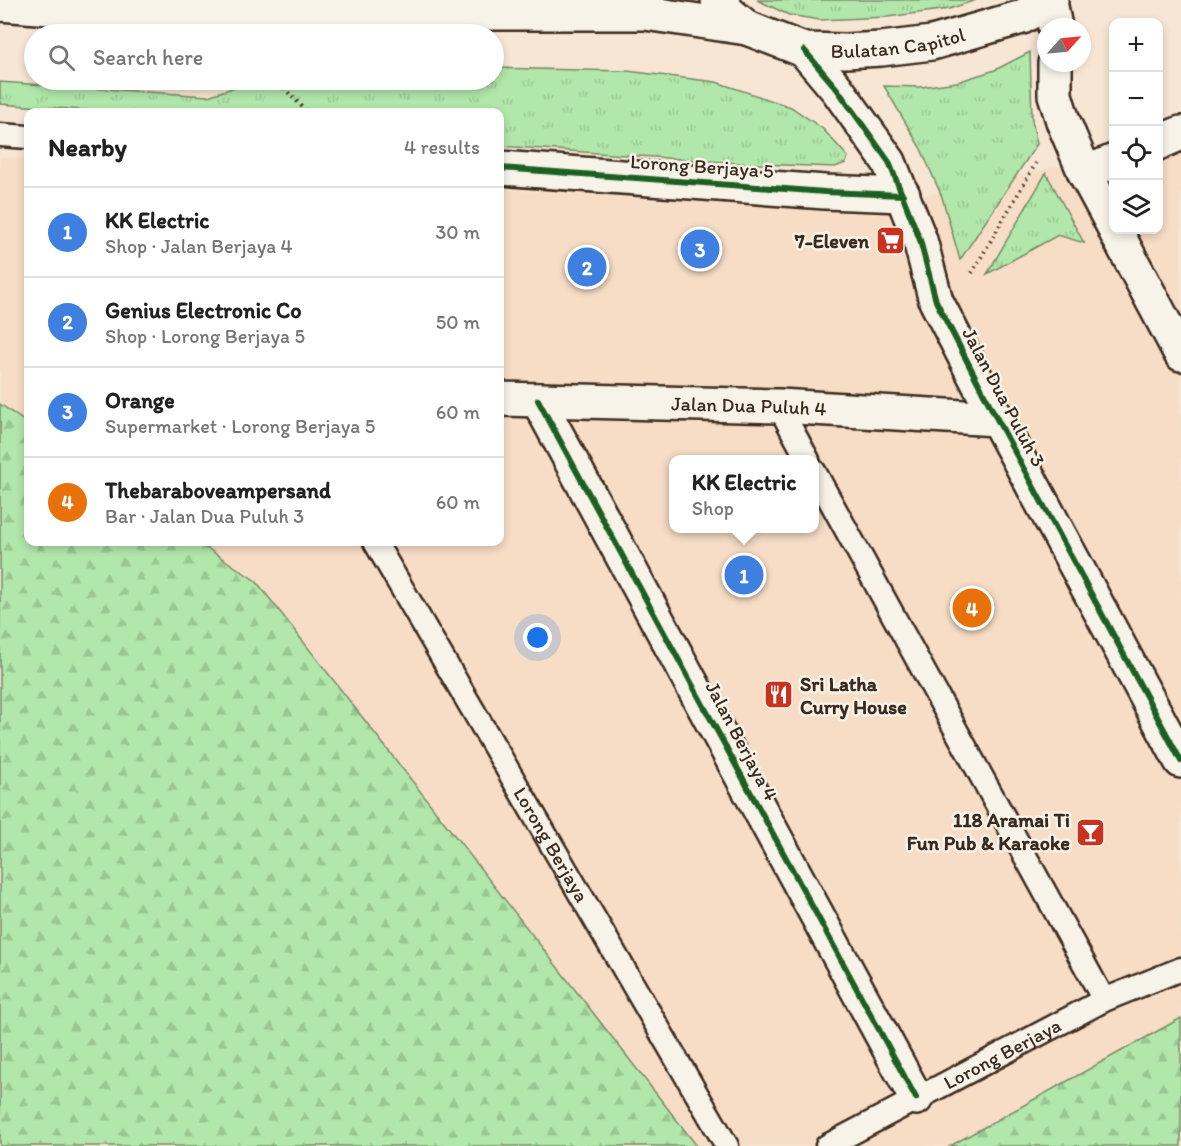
<!DOCTYPE html>
<html lang="en">
<head>
<meta charset="utf-8">
<style>
	body { margin:0; font-family:Itim,sans-serif; background:#f2f2f2; color:#222 }
	.controls { position:absolute; right:18px; top:18px; display:grid; overflow:hidden; border-radius:12px; box-shadow:0 3px 9px #0003 }
	.controls button { width:54px; height:54px; display:grid; place-items:center; padding:0; border:0; border-bottom:2px solid #e0e0e0; background:#fff; color:#222; font:30px sans-serif }
	.compass { position:absolute; left:1037px; top:18px; width:54px; height:54px; border-radius:50%; background:#fff; box-shadow:0 3px 9px #0003; rotate:63deg }
	.you { position:absolute; left:538px; top:638px; width:21px; height:21px; margin:-15px; border:4px solid #fff; border-radius:50%; background:#1a73e8; box-shadow:0 0 0 9px #1a73e833 }
	.badge { display:grid; place-items:center; width:39px; height:39px; border-radius:50%; background:#2563eb; color:#fff; font-size:20px; font-weight:700 }
	.pin { position:absolute; translate:-50% -50%; border:3px solid #fff; box-shadow:0 2px 6px #0006 }
	.popup { position:absolute; left:669px; top:455px; width:150px; height:78px; box-sizing:border-box; display:grid; place-content:center; border-radius:12px; background:#fff; filter:drop-shadow(0 2px 4px #0005); font-size:20px; white-space:nowrap; color:#767676 }
	.popup b { font-size:22px; color:#222 }
	.popup::after { content:''; position:absolute; left:50%; top:100%; margin-left:-12px; border:12px solid transparent; border-top-color:#fff }
	.list { margin:0; padding:0; list-style:none }
	h2 { display:flex; justify-content:space-between; align-items:center; height:78px; margin:0; padding:0 24px; font-size:26px }
	h2 small { font-size:20px; font-weight:400; color:#767676 }
	.list li { display:grid; grid-template-columns:39px 1fr auto; gap:18px; align-items:center; box-sizing:border-box; height:90px; padding:0 24px; border-top:2px solid #e0e0e0 }
	.list b { display:block; font-size:22px; white-space:nowrap }
	.list p { margin:0; font-size:20px; white-space:nowrap; color:#767676 }
	.list em { font-size:20px; font-style:normal; color:#767676 }
	.icon { flex:none; width:33px; height:33px; fill:none; stroke:currentColor; stroke-width:2; stroke-linecap:round; stroke-linejoin:round }
	.map { position:relative; flex:none; width:1181px; height:1146px; overflow:hidden }
	.search { position:absolute; background:#fff; box-shadow:0 3px 9px #0003; left:24px; top:24px; width:480px; height:66px; display:flex; align-items:center; gap:15px; box-sizing:border-box; padding:0 21px; border-radius:33px; color:#767676; font-size:22px }
	.panel { position:absolute; background:#fff; box-shadow:0 3px 9px #0003; left:24px; top:108px; width:480px; height:438px; border-radius:12px }
	.map>svg:first-child { display:block }
	.built { fill:#f7ddc6; fill-rule:evenodd }
	.grass { fill:url(#grass-tufts); stroke:#768864; stroke-width:1.5 }
	.forest { fill:url(#forest-firs); stroke:#768864; stroke-width:1.5 }
	.lines { fill:none; stroke-linecap:round; stroke-linejoin:round }
	.service-casing { stroke:#3b2a1e; stroke-width:27 }
	.minor-casing { stroke:#3b2a1e; stroke-width:38 }
	.primary-casing { stroke:#3b2a1e; stroke-width:38 }
	.path { stroke:#3b2a1e; stroke-width:4; stroke-dasharray:1.5 4.5; stroke-linecap:butt }
	.service { stroke:#f7f3e8; stroke-width:22 }
	.minor { stroke:#f7f3e8; stroke-width:33 }
	.primary { stroke:#f7f3e8; stroke-width:33 }
	.cycleway-casing { stroke:#f7f3e8; stroke-width:10 }
	.cycleway { stroke:#1b5e20; stroke-width:6 }
	.labels { text-anchor:middle; dominant-baseline:central; stroke-width:5; stroke-linejoin:round; paint-order:stroke }
	.street-label { font-size:20px; fill:#3b2a1e; stroke:#f7f3e8 }
	.poi-label { font-size:20px; font-weight:bold; fill:#3b2a1e; stroke:#f7f3e8; text-anchor:end }
</style>
</head>
<body>
<div class="map">
<svg width="1181" height="1146" viewBox="0 0 1181 1146">
	<defs>
		<pattern id="grass-tufts" width="24" height="20" patternUnits="userSpaceOnUse" patternTransform="scale(1.5)"><rect width="24" height="20" fill="#b1e7aa"/><path d="M3 7l-1-3M5 7V3M7 7l1-3M15 17l-1-3M17 17v-4M19 17l1-3" fill="none" stroke="#99c692"/></pattern>
		<pattern id="forest-firs" width="22" height="20" patternUnits="userSpaceOnUse" patternTransform="scale(1.5)"><rect width="22" height="20" fill="#b1e7aa"/><path d="M5 1l3.5 6h-7zM16 11l3.5 6h-7z" fill="#99c692"/></pattern>
	</defs>
	<rect width="100%" height="100%" fill="#f7e6d4"/>
	<filter id="ink" filterUnits="userSpaceOnUse"><feTurbulence type="fractalNoise" baseFrequency=".0167" numOctaves="2"/><feDisplacementMap in="SourceGraphic" scale="12" xChannelSelector="R" yChannelSelector="G"/><feConvolveMatrix kernelMatrix="1 2 1 2 8 2 1 2 1" color-interpolation-filters="sRGB"/></filter>
	<g filter="url(#ink)">
		<path class="built" d="M1181 141V1018L950 1146H697L256 581 198 542H500V189L851 212 1113 154 1114 230H1158L1159 145ZM674 460H814V528H674Z
			M0 157 28 159V424L0 404Z"/>
		<path class="grass" d="M757 0H976L949 9 887 17 820 20 789 15Z
			M1030 52 1032 120 1037 144 960 260 942 197 921 149 884 86 921 87 957 82 995 70Z
			M494 68 627 71 716 82 791 107 823 129 848 157 846 163 835 167 736 163 500 146V112H110L0 104V82L208 96 257 80H494Z
			M1046 173 1084 243 1058 235 987 274Z"/>
		<path class="forest" d="M0 404 28 424V542H198L256 581 697 1146H0Z
			M1181 1018V1146H950Z"/>
		<g class="lines">
			<defs>
				<g id="service">
					<path d="M0 135 28 137"/>
					<path d="M779 406 808 460"/>
					<path d="M814 471 1104 1000"/>
					<path id="s1" d="M375 542 727 1146"/>
					<path id="s2" d="M827 1146 1104 1000 1181 969"/>
				</g>
				<g id="minor">
					<path d="M1050 1 1055 27"/>
					<path d="M804 50 837 89 889 162 920 240 936 301 997 419 1181 761"/>
					<path d="M1055 63V95L1063 121 1085 173 1114 227"/>
					<path d="M1158 143 1181 133"/>
					<path d="M500 168 825 192 903 195"/>
					<path d="M1085 173 1114 161"/>
					<path d="M1115 230 1181 354"/>
					<path id="s3" d="M500 399 779 406 997 419"/>
					<path d="M538 400 916 1098"/>
				</g>
				<g id="primary">
					<path id="s4" d="M718 0 729 13 747 28 804 50 845 51 881 49 932 43 1022 17 1051 0"/>
					<path d="M0 4 114 13H645L747 28"/>
				</g>
			</defs>
			<use href="#service" class="service-casing"/>
			<use href="#minor" class="minor-casing"/>
			<use href="#primary" class="primary-casing"/>
			<path class="path" d="M262 80 281 85 307 112
				M972 273 1036 163"/>
			<use href="#service" class="service"/>
			<use href="#minor" class="minor"/>
			<use href="#primary" class="primary"/>
			<defs>
				<path id="cycleway" d="M804 50 837 89 889 162 920 240 936 301 997 419 1181 761
					M500 168 825 192 903 195
					M538 400 916 1098"/>
			</defs>
			<use href="#cycleway" class="cycleway-casing"/>
			<use href="#cycleway" class="cycleway"/>
		</g>
	</g>
	<defs>
		<symbol id="supermarket-square" viewBox="-11 -11 22 22"><rect x="-9" y="-9" width="18" height="18" rx="4" fill="#c8321e" stroke="#f7f3e8"/><path d="M-6-5.5h2.5l.6 2H6L4.5 2H-2.5L-4.4-4H-6ZM-1.5 3.2a1.3 1.3 0 1 0 .1 0ZM3 3.2a1.3 1.3 0 1 0 .1 0Z" fill="#fff"/></symbol>
		<symbol id="restaurant-square" viewBox="-11 -11 22 22"><rect x="-9" y="-9" width="18" height="18" rx="4" fill="#c8321e" stroke="#f7f3e8"/><path d="M-5-6h1v4h1v-4h1v4h1v-4h1v5L-1.5 .5V6h-2V.5L-5-1ZM5-6V6H3V1.5H1.5Q1.5-4 5-6Z" fill="#fff"/></symbol>
		<symbol id="bar-square" viewBox="-11 -11 22 22"><rect x="-9" y="-9" width="18" height="18" rx="4" fill="#c8321e" stroke="#f7f3e8"/><path d="M-6-5H6L.8 .8V4.5H3.5V6h-7V4.5H-.8V.8Z" fill="#fff"/></symbol>
	</defs>
	<g fill-rule="evenodd">
		<use href="#supermarket-square" x="874" y="224" width="33" height="33"/>
		<use href="#restaurant-square" x="762" y="678" width="33" height="33"/>
		<use href="#bar-square" x="1074" y="816" width="33" height="33"/>
	</g>
	<g class="labels">
		<g class="street-label">
			<text stroke="none"><textPath href="#s4" startOffset="196">Bulatan Capitol</textPath></text>
			<text transform="translate(702 166) rotate(4)">Lorong Berjaya 5</text>
			<text transform="translate(1004 397) rotate(62)">Jalan Dua Puluh 3</text>
			<text stroke="none"><textPath href="#s3" startOffset="249">Jalan Dua Puluh 4</textPath></text>
			<text transform="translate(742 741) rotate(62)">Jalan Berjaya 4</text>
			<text stroke="none"><textPath href="#s1" startOffset="350">Lorong Berjaya</textPath></text>
			<text stroke="none"><textPath href="#s2" startOffset="198">Lorong Berjaya</textPath></text>
		</g>
		<g class="poi-label">
			<text x="869" y="241">7-Eleven</text>
			<text x="800" y="684" text-anchor="start">Sri Latha<tspan x="800" dy="23">Curry House</tspan></text>
			<text x="1070" y="820">118 Aramai Ti<tspan x="1070" dy="23">Fun Pub &amp; Karaoke</tspan></text>
		</g>
	</g>
</svg>
<div class="controls">
<button>+</button>
<button>−</button>
<button><svg class="icon" aria-label="locate" viewBox="0 0 24 24"><circle cx="12" cy="12" r="6"/><path d="M12 2v4M12 18v4M2 12h4M18 12h4"/></svg></button>
<button><svg class="icon" aria-label="layers" viewBox="0 0 24 24"><path d="M12 4l9 5-9 5-9-5zM3 14l9 5 9-5"/></svg></button>
</div>
<svg class="compass" viewBox="-18 -18 36 36"><path d="M0-13l5 13h-10z" fill="#e53935"/><path d="M0 13l5-13h-10z" fill="#767676"/></svg>
<div class="you"></div>
<div class="pin badge" style="left:744px;top:575px;background:#3f7fe0">1</div>
<div class="popup"><b>KK Electric</b>Shop</div>
<div class="pin badge" style="left:587px;top:267px;background:#3f7fe0">2</div>
<div class="pin badge" style="left:700px;top:249px;background:#3f7fe0">3</div>
<div class="pin badge" style="left:972px;top:608px;background:#e8710a">4</div>
<div class="search"><svg class="icon" aria-label="search" viewBox="0 0 24 24"><circle cx="10" cy="10" r="6"/><path d="M15 15l6 6"/></svg>Search here</div>
<section class="panel">
<h2>Nearby<small>4 results</small></h2>
<ul class="list">
<li><span class="badge" style="background:#3f7fe0">1</span><div><b>KK Electric</b><p>Shop · Jalan Berjaya 4</p></div><em>30 m</em></li>
<li><span class="badge" style="background:#3f7fe0">2</span><div><b>Genius Electronic Co</b><p>Shop · Lorong Berjaya 5</p></div><em>50 m</em></li>
<li><span class="badge" style="background:#3f7fe0">3</span><div><b>Orange</b><p>Supermarket · Lorong Berjaya 5</p></div><em>60 m</em></li>
<li><span class="badge" style="background:#e8710a">4</span><div><b>Thebaraboveampersand</b><p>Bar · Jalan Dua Puluh 3</p></div><em>60 m</em></li>
</ul>
</section>
</div>
</body>
</html>
